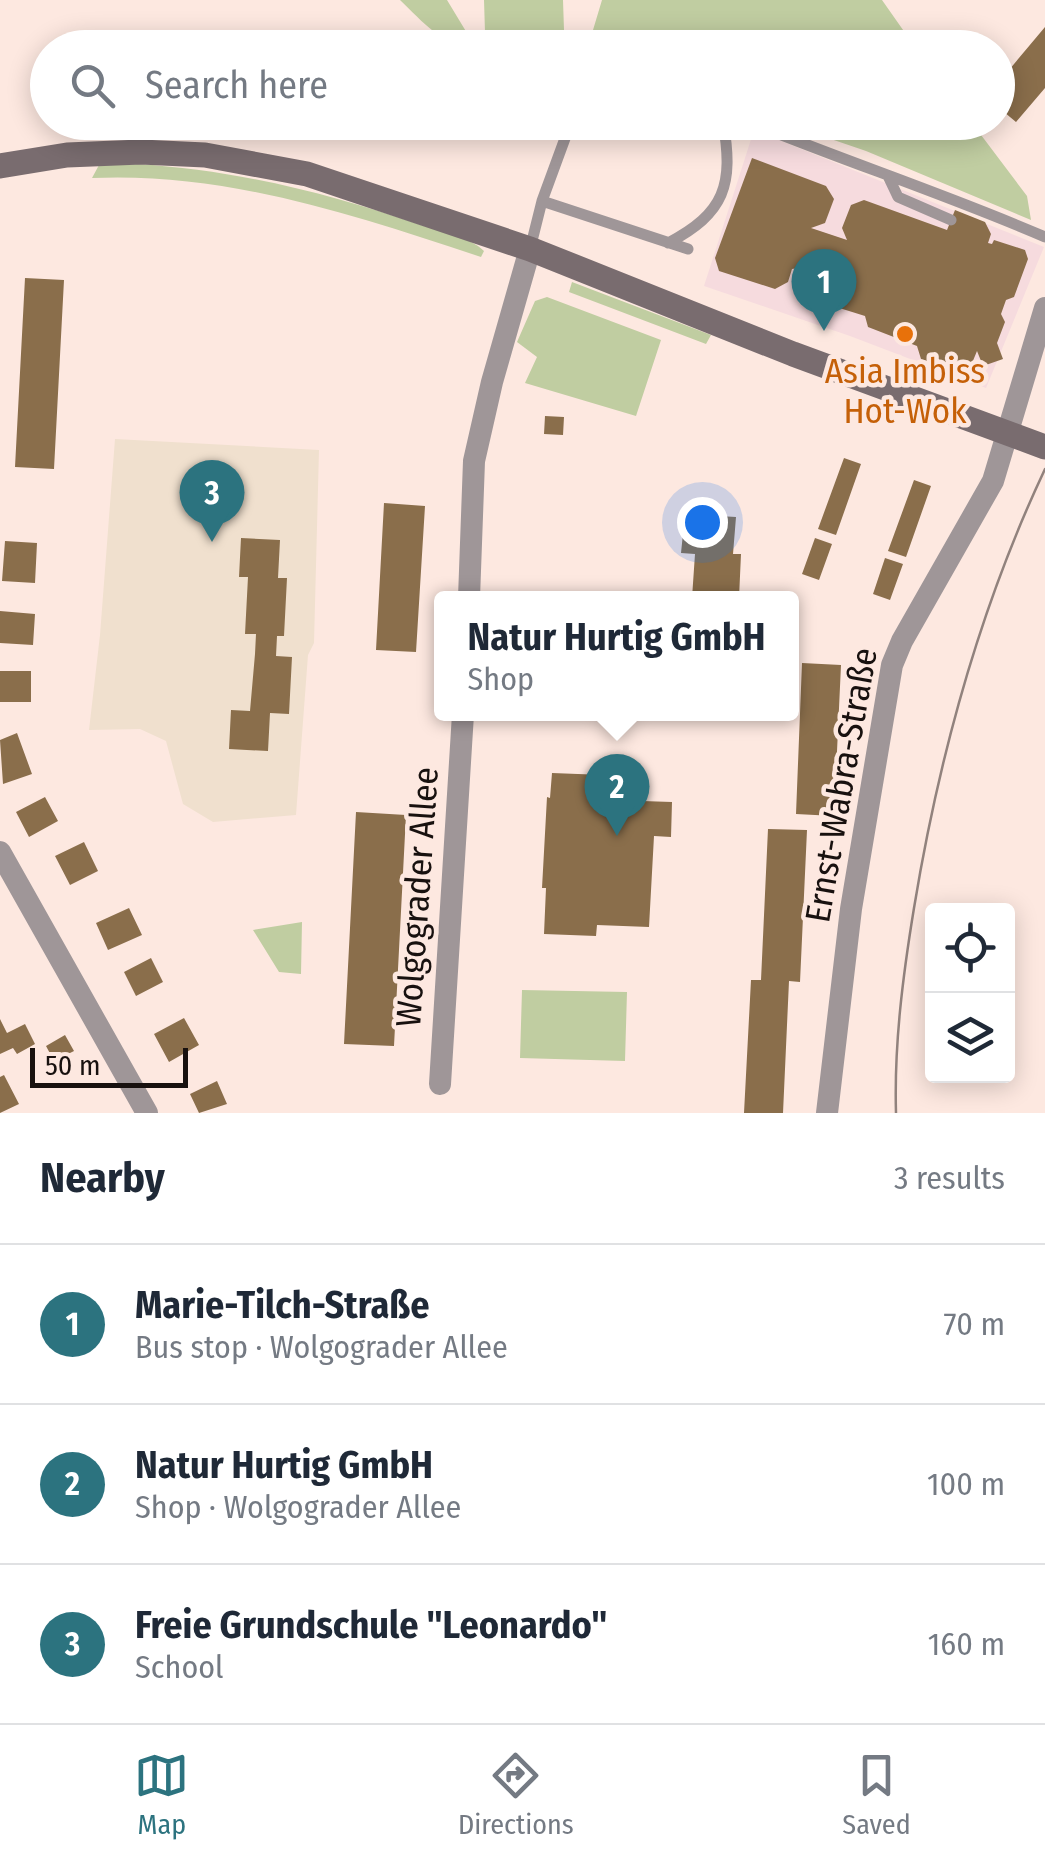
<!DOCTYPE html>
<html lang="en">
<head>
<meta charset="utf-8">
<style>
	body { margin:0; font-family:"Fira Sans Condensed",sans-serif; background:#f6f6f7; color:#1f2937 }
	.controls { position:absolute; right:30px; bottom:30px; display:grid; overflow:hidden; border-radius:10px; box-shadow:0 5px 25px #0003 }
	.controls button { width:90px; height:90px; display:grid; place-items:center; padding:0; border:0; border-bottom:2px solid #e0e1e3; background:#fff; color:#1f2937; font:50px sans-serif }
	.scale { position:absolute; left:30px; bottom:25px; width:158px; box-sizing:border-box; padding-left:10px; border:5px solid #18110f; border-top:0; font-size:28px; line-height:35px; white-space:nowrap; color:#18110f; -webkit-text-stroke:8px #fde8e0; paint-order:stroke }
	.you { position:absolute; left:702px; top:522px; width:35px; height:35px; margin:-25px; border:8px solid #fff; border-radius:50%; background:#1a73e8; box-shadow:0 0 0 15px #1a73e833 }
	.badge { display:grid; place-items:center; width:65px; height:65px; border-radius:50%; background:#2c737f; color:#fff; font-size:32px; font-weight:700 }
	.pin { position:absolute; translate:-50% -82px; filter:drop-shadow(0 2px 5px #0008) }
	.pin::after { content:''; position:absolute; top:52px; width:35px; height:30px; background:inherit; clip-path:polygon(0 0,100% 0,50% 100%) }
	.popup { position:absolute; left:434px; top:591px; width:365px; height:130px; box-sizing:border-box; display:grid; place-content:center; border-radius:10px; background:#fff; filter:drop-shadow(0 2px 8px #0005); font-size:32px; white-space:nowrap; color:#747a83 }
	.popup b { font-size:38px; color:#1f2937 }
	.popup::after { content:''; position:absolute; left:50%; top:100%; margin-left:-20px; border:20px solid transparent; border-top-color:#fff }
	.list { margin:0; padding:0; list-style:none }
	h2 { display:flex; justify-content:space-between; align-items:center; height:130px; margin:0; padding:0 40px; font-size:42px }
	h2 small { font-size:32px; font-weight:400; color:#747a83 }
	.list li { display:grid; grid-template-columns:65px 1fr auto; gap:30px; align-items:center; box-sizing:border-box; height:160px; padding:0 40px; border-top:2px solid #e0e1e3 }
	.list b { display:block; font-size:38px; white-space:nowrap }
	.list p { margin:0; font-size:32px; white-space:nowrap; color:#747a83 }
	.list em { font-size:32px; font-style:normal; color:#747a83 }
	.icon { flex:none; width:55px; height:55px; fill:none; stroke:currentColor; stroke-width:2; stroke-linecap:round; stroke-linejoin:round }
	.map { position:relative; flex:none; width:1045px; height:1113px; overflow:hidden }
	.search { position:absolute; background:#fff; box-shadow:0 5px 25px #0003; left:30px; right:30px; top:30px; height:110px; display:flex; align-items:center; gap:25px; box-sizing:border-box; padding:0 35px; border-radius:55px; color:#747a83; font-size:38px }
	.sheet { height:610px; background:#fff }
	nav { display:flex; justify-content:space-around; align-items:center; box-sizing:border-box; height:140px; border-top:2px solid #e0e1e3; background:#fff; font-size:28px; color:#747a83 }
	nav a { display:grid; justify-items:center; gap:5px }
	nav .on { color:#2c737f }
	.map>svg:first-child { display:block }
	.commercial { fill:#f6dbde }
	.education { fill:#f0e0ce }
	.green { fill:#c0cda1 }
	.building { fill:#8a6e4b }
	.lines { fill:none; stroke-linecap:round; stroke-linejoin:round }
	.service { stroke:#9f9698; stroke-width:11 }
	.minor { stroke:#9f9698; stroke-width:22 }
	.secondary { stroke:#796c6f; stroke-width:25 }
	.tram { stroke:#91827d; stroke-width:2.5 }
	.food-dot { fill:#e8710a; stroke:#fde8e0; stroke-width:4 }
	.labels { text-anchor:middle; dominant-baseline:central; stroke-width:9; stroke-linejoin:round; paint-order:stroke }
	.food-label { font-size:35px; fill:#c56008; stroke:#fde8e0 }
	.street-label { font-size:35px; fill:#18110f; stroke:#fde8e0 }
</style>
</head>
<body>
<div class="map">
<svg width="1045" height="1113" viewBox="0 0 1045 1113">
	<rect width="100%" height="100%" fill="#fde8e0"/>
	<path class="commercial" d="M754 130 1044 247 986 388 850 336 704 286Z"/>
	<path class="education" d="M115 439 319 450 314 643 308 655 296 815 213 822 183 804 166 741 140 729 89 730 100 635Z"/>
	<path class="green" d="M400 0H447L470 38 481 44 478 47C444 48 424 23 400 0Z
		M484 0H563L564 30 485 32Z
		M602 0H882L915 47H580L593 30Z
		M784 123H972L1027 196 1031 220 866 151Z
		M137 164C236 170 328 193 421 225 441 231 470 237 484 251L481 257C354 215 227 172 92 178L99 165Z
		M572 282 711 335 706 344 569 292Z
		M547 297 661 340 636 416 525 383 537 357 517 342 535 301Z
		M302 922 301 974 279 972 253 930Z
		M522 990 627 992 625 1061 520 1058Z"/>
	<path class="building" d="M1045 27V88L1016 122 998 107V83Z
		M752 158 826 186 834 199 825 223 811 228 847 240 842 228 851 205 864 200 947 230 955 210 985 222 991 234 988 243 992 244 994 240 1025 250 1028 259 1014 297 1006 300 1001 314 1005 322 997 343 1003 359 983 366 977 351 970 368 958 372 921 359 917 346 868 327 865 316 833 306 828 295 793 284 798 268 792 269 788 282 775 289 719 271 715 258Z
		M25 278 64 280 54 469 15 467Z
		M545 416 564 417 563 435 544 434Z
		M844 458 861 464 836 535 818 529Z
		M914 480 931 486 906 557 888 551Z
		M384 503 425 506 416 652 376 650Z
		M685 514 736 517 733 554H741L739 598H692L695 554 681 553Z
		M241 538 280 540 278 578H287L284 636H277L276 656 292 657 289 714 270 713 268 751 229 749 231 710 250 711 255 654 256 634H245L248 577H239Z
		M815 538 832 544 819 580 802 574Z
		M5 541 37 543 35 583 2 581Z
		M885 558 903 564 890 600 873 594Z
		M0 611 35 614 33 645 0 643Z
		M802 663 841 665 834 816 796 814Z
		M0 671H31V702H0Z
		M17 733 32 774 3 784 0 740Z
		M552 773 604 775V781H612V800L672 802 671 837 654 836 649 927 597 925 596 936 544 934 546 888H542L547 797 550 798Z
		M45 797 58 821 29 837 16 812Z
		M356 812 406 815 394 1046 344 1044Z
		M768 829 807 830 800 982 789 981 783 1113H744L751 980H761Z
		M84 842 98 871 70 885 55 856Z
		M129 908 142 935 108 950 96 923Z
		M151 958 163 982 136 996 124 972Z
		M184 1018 199 1045 169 1062 154 1034Z
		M0 1019 7 1033 25 1024 35 1044 17 1054 13 1048 0 1054Z
		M65 1035 74 1051 54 1061 46 1046Z
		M4 1075 19 1104 0 1113V1077Z
		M217 1081 227 1104 199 1113 190 1094Z"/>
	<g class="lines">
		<path class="service" d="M749 122C847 162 948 195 1045 237
			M888 176 898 197 951 220
			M542 201 688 249
			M668 243C725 213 734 185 723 122
			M530 249 542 201 571 122"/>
		<path class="minor" d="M469 598 474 461 492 382 530 249
			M0 852 147 1113
			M440 1084 463 714
			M827 1113 851 909 892 665 902 641 993 481 1045 308"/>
		<path class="secondary" d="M0 166 67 155 141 152 205 155 307 174 530 249 793 354 1045 447"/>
		<path class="tram" d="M896 1113C894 1044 903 975 914 908 939 756 979 609 1045 469"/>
	</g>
	<circle class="food-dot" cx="905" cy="334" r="10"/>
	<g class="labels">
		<g class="food-label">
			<text x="905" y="371">Asia Imbiss<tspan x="905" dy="40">Hot-Wok</tspan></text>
		</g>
		<g class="street-label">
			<text transform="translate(841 785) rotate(-80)">Ernst-Wabra-Straße</text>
			<text transform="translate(417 897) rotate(-86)">Wolgograder Allee</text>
		</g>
	</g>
</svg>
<div class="controls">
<button><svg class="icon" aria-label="locate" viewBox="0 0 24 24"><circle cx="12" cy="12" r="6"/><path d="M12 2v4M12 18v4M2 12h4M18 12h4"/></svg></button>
<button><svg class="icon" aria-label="layers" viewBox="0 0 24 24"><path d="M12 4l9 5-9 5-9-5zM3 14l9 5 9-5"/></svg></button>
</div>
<div class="scale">50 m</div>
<div class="you"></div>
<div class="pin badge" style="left:824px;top:331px">1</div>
<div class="pin badge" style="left:617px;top:836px">2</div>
<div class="popup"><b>Natur Hurtig GmbH</b>Shop</div>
<div class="pin badge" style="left:212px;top:542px">3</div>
<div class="search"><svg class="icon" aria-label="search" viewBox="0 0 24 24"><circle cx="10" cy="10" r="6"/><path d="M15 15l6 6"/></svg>Search here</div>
</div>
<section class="sheet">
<h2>Nearby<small>3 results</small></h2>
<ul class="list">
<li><span class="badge">1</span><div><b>Marie-Tilch-Straße</b><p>Bus stop · Wolgograder Allee</p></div><em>70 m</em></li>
<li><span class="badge">2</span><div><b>Natur Hurtig GmbH</b><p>Shop · Wolgograder Allee</p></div><em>100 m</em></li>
<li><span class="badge">3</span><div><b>Freie Grundschule &quot;Leonardo&quot;</b><p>School</p></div><em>160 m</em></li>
</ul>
</section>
<nav>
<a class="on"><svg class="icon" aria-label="map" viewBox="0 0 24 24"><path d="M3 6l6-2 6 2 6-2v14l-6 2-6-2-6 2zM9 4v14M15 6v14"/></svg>Map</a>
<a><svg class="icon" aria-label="directions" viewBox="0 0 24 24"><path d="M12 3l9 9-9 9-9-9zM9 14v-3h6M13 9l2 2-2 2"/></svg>Directions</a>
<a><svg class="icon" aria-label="saved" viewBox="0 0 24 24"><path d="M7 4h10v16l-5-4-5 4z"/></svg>Saved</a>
</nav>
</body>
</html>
